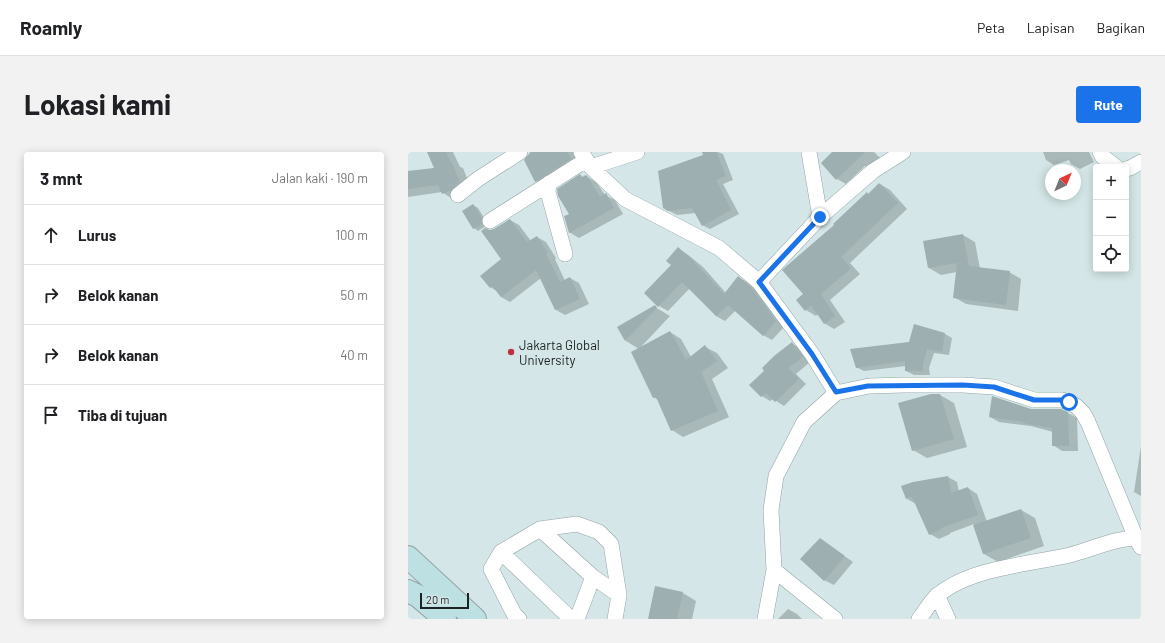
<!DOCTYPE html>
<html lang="id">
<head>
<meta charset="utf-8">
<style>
	body { margin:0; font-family:Barlow,sans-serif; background:#f2f2f2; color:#202124 }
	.controls { position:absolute; right:12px; top:12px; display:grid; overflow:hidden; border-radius:4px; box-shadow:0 2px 10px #0003 }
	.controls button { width:36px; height:36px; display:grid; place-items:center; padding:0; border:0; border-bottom:1px solid #e0e0e0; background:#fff; color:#202124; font:20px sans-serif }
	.compass { position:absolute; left:637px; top:12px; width:36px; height:36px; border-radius:50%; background:#fff; box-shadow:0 2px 10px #0003; rotate:43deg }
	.scale { position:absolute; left:12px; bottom:10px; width:49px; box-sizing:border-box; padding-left:4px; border:2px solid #1c2223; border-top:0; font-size:11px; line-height:14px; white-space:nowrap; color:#1c2223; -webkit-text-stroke:3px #d4e6e7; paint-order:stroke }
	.stop { position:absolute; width:12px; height:12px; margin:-9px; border:3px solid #1a73e8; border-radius:50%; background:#fff }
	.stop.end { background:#1a73e8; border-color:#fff; box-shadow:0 1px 4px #0008 }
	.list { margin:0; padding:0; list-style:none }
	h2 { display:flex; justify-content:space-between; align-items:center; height:52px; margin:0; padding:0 16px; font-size:17px }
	h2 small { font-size:13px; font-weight:400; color:#757577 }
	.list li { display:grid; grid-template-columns:26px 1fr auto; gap:12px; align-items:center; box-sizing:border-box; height:60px; padding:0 16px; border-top:1px solid #e0e0e0 }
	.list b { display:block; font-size:15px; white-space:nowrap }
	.list em { font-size:13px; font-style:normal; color:#757577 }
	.icon { flex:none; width:22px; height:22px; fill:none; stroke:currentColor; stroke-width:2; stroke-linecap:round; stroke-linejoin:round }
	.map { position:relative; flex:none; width:733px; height:467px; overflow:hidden; border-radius:4px }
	header { display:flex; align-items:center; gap:24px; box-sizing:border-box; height:56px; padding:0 20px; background:#fff; border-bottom:1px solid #e0e0e0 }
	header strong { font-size:19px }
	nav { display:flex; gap:22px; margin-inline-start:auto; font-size:14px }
	.intro { display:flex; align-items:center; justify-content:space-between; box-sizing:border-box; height:96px; padding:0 24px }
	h1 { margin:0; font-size:28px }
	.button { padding:10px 18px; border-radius:4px; background:#1a73e8; color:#fff; font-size:14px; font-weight:700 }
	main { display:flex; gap:24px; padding:0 24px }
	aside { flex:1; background:#fff; border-radius:4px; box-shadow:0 2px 10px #0003 }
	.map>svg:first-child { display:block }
	.shadow { fill:#0003 }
	.building { fill:#9dafb0 }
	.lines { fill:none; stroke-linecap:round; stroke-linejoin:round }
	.street-casing { stroke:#92a4a5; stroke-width:16 }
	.secondary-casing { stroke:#92a4a5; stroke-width:24 }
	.street { stroke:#fff; stroke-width:15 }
	.secondary { stroke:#bde0e2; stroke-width:22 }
	.route { stroke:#1a73e8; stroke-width:5 }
	.poi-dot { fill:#c0303f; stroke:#d4e6e7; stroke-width:1.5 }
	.labels { text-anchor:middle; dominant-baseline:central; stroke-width:3; stroke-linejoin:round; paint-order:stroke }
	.poi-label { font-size:13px; fill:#1c2223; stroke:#d4e6e7; text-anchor:start }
</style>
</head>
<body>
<header>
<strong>Roamly</strong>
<nav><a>Peta</a><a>Lapisan</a><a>Bagikan</a></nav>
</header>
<div class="intro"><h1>Lokasi kami</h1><a class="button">Rute</a></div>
<main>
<aside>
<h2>3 mnt<small>Jalan kaki · 190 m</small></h2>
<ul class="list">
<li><svg class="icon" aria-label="ahead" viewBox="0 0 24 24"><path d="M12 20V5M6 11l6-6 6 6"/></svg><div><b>Lurus</b></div><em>100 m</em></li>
<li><svg class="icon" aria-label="right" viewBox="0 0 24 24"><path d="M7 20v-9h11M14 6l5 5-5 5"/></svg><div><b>Belok kanan</b></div><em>50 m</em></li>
<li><svg class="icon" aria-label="right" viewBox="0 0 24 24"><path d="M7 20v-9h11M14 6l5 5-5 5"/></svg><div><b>Belok kanan</b></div><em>40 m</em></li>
<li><svg class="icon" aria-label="arrive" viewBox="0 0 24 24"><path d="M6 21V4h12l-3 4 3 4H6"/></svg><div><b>Tiba di tujuan</b></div></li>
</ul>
</aside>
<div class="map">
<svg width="733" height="467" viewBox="0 0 733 467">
	<rect width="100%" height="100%" fill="#d4e6e7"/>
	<path class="shadow" d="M20 0H45L52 15 55 16 63 36 46 48 34 40 0 45V18L1 20 28 17Z
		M122 0H168L176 15 141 37 128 29 121 4Z
		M301 0H310L315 2 325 28 315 32 331 62 302 77 294 73 288 61 269 63 256 56 296 3Z
		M426 0H466L474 8 463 18 457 14 438 32 429 27Z
		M635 0H681L686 10 672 17 663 12 661 8 646 13 638 8Z
		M172 24 176 26 178 24 188 30 197 43 207 48 215 62 171 86 161 80 163 62Z
		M472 32 482 38 499 57 442 111 452 122 422 148 437 170 426 177 416 171 410 162 408 164 398 158 389 148 396 142 461 42Z
		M65 53 70 56 78 69V74L70 79 66 76Z
		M102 68 111 73 123 89 129 85 138 90 148 106 147 107 157 129 162 126 171 131 181 152 157 163 148 158 133 126 102 150 93 145 89 139 82 135 94 107 82 79 87 78Z
		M555 83 567 90 572 117 601 120 613 127 610 159 558 152 546 145 549 120 533 123 521 116Z
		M270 97 279 102 295 115 318 141 330 125 339 130 353 142 377 174 364 188 355 183 328 158 317 169 308 164 282 136 260 159 251 154Z
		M247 155 262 164 232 196 262 180 273 187 283 205 297 195 309 201 320 216 304 227 321 265 275 285 264 278 251 248 245 245 231 197 218 189 210 175Z
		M537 182 544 186 541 203 526 201 521 216 522 223H506L498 219V214L456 219 448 215Z
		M384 192 393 196 402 210 388 222 398 232 376 254 365 247 362 249 354 244 342 233Z
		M532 243 546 251 559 295 519 306 505 298Z
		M623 258 660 261 669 266 670 299H654L645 293V280L623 274 591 270 582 265Z
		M733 294V344L726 340Z
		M540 325 549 330 551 340 560 336 569 342 579 370 613 358 627 366 636 394 590 410 576 402 566 372 542 381V382L531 387 522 382 508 352 499 347Z
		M412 387 445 410 426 433 416 428Z
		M275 441 288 449 284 467H241Z
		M380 457 389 462 394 467H370Z"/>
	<path class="building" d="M19 0H38L42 9H43L52 30 42 39 34 42 30 33 0 37V19L26 16Z
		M124 0H159L163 7 127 30 116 8 121 2Z
		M294 0H308L318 24 308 28 323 58 294 74 284 56 260 59 255 56 250 19 295 3Z
		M424 0H457L428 28 413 11Z
		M172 22 174 25 178 23 180 25 192 45 198 41 206 56 161 81 156 64 161 62 150 44 149 37Z
		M471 31 490 51 433 105 443 116 413 142 427 164 416 172 403 153 397 159 388 148 395 142 374 118 426 73 425 72 459 40 460 42Z
		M65 52 74 66V72L65 77 54 59Z
		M102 67 119 90 129 84 140 101 138 102 152 130 162 125 172 147 147 158 128 118 93 145 84 134 82 136 72 124 93 107 73 79 77 76 82 78 86 77Z
		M555 82 561 114 602 119 598 153 545 146 549 111 520 116 515 89Z
		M270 95 287 110H286L316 142 330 124 344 136 368 169 355 184 320 153 308 164 274 130 250 155 236 141 263 113 258 109Z
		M247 153 249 156 217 189 209 175Z
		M506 172 537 181 534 200 519 197 515 212V219H497V209L448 216 442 197 501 190Z
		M262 179 278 208 297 193 309 209 293 220 310 259 263 279 248 245 245 246 223 200Z
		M384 190 395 205 380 216 391 227 367 250 358 241 353 245 341 233 356 219 354 216 366 204Z
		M523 242H532L546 287 504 299 490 251Z
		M584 244 623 257H653L660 260 661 294H644V276L615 271 616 270 581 265Z
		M540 324 543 341 560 335 570 363 533 376 534 377 521 383 504 345 498 347 493 334 505 330Z
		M613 357 623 386 575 402 565 373Z
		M412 386 437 404 416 429 392 407Z
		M247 434 275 440 269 467H240Z"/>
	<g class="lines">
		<defs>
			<path id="street" d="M173 0 183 15 217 47 311 96 351 130 404 202 428 241
				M401 0 412 65
				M692 0 694 4 708 15
				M183 15 229 0
				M718 17 722 16 733 10
				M141 31 140 40 157 102
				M50 43 70 27 112 0
				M82 69 178 8
				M351 130 412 65 465 19 495 0
				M132 377 185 425 211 443
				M93 400 163 467
				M366 418 427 467
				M529 443 540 467
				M111 467 106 462 83 417 93 400 132 377 169 372 191 380 203 392 211 443 207 467
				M169 467 185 425
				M357 467 366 418 363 358 368 324 396 270 428 241 461 234 496 233H555L586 235 626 248H654L661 250 668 254 675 261 680 270 728 386 733 395
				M511 467C517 460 522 449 530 443 562 416 622 412 662 403 685 397 709 385 733 386"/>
			<path id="secondary" d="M0 405 67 467
				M0 439 10 444 37 467"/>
		</defs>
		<use href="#street" class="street-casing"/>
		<use href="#secondary" class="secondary-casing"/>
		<use href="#street" class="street"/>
		<use href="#secondary" class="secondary"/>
	</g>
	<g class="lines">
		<path class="route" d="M412 65 351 130 404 202 428 240 460 234 555 233 586 235 626 248H654L661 250"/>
	</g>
	<circle class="poi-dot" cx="103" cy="200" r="4"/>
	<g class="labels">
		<g class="poi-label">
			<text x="111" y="193">Jakarta Global<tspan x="111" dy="15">University</tspan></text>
		</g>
	</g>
</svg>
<div class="controls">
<button>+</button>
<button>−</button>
<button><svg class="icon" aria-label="locate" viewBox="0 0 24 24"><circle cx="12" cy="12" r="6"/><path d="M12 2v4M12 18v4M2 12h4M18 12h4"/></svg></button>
</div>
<svg class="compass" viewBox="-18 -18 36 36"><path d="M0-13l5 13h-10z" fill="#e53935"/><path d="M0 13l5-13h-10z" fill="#757577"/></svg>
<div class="scale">20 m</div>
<div class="stop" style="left:661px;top:250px"></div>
<div class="stop end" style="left:412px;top:65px"></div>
</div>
</main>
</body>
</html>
